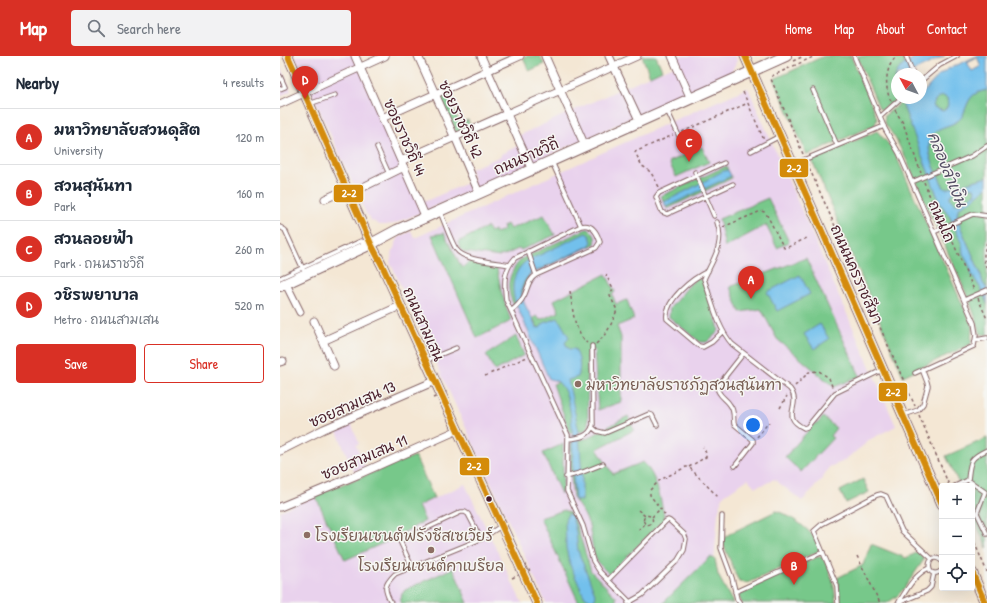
<!DOCTYPE html>
<html lang="en">
<head>
<meta charset="utf-8">
<style>
	body { margin:0; font-family:"Patrick Hand","Playpen Sans Thai",sans-serif; background:#f2f2f3; color:#1f2937 }
	.controls { position:absolute; right:12px; bottom:12px; display:grid; overflow:hidden; border-radius:4px; box-shadow:0 4px 16px #0002 }
	.controls button { width:36px; height:36px; display:grid; place-items:center; padding:0; border:0; border-bottom:1px solid #e0e1e3; background:#fff; color:#1f2937; font:20px sans-serif }
	.compass { position:absolute; left:611px; top:12px; width:36px; height:36px; border-radius:50%; background:#fff; box-shadow:0 4px 16px #0002; rotate:311deg }
	.you { position:absolute; left:473px; top:369px; width:14px; height:14px; margin:-10px; border:3px solid #fff; border-radius:50%; background:#1a73e8; box-shadow:0 0 0 6px #1a73e833 }
	.badge { display:grid; place-items:center; width:26px; height:26px; border-radius:50%; background:#d93025; color:#fff; font-size:13px; font-weight:700 }
	.pin { position:absolute; translate:-50% -33px; filter:drop-shadow(0 1px 2px #0008) }
	.pin::after { content:''; position:absolute; top:21px; width:14px; height:12px; background:inherit; clip-path:polygon(0 0,100% 0,50% 100%) }
	.list { margin:0; padding:0; list-style:none }
	h2 { display:flex; justify-content:space-between; align-items:center; height:52px; margin:0; padding:0 16px; font-size:17px }
	h2 small { font-size:13px; font-weight:400; color:#747a83 }
	.list li { display:grid; grid-template-columns:26px 1fr auto; gap:12px; align-items:center; box-sizing:border-box; height:56px; padding:0 16px; border-top:1px solid #e0e1e3 }
	.list b { display:block; font-size:15px; white-space:nowrap }
	.list p { margin:0; font-size:13px; white-space:nowrap; color:#747a83 }
	.list em { font-size:13px; font-style:normal; color:#747a83 }
	.actions { display:flex; gap:8px; padding:12px 16px }
	.actions a { flex:1; padding:9px 0; border:1px solid #d93025; border-radius:4px; text-align:center; font-size:14px; color:#d93025 }
	.actions .main { background:#d93025; color:#fff }
	.icon { flex:none; width:22px; height:22px; fill:none; stroke:currentColor; stroke-width:2; stroke-linecap:round; stroke-linejoin:round }
	.map { position:relative; flex:none; width:707px; height:547px; overflow:hidden }
	header { display:flex; align-items:center; gap:24px; box-sizing:border-box; height:56px; padding:0 20px; background:#d93025; color:#fff }
	header strong { font-size:19px }
	nav { display:flex; gap:22px; margin-inline-start:auto; font-size:14px }
	.search { width:280px; height:36px; background:#f2f2f3; display:flex; align-items:center; gap:10px; box-sizing:border-box; padding:0 14px; border-radius:4px; color:#747a83; font-size:15px }
	main { display:flex }
	aside { flex:1; background:#fff }
	.map>svg:first-child { display:block }
	.built { fill:#e9d2ed }
	.green { fill:#77c88a; stroke:#60745a }
	.water { fill:#72c0ec; stroke:#5e708c; fill-rule:evenodd }
	.lines { fill:none; stroke-linecap:round; stroke-linejoin:round }
	.service-casing { stroke:#866566; stroke-width:5.5 }
	.minor-casing { stroke:#866566; stroke-width:9 }
	.secondary-casing { stroke:#866566; stroke-width:11 }
	.primary-casing { stroke:#866566; stroke-width:12 }
	.path { stroke:#866566; stroke-width:1.5; stroke-dasharray:3 3; stroke-linecap:butt }
	.service { stroke:#fff; stroke-width:3.5 }
	.minor { stroke:#fff; stroke-width:7 }
	.secondary { stroke:#fff; stroke-width:9 }
	.primary { stroke:#fff; stroke-width:10 }
	.path-bridge { stroke:#866566; stroke-width:1.5; stroke-dasharray:3 3; stroke-linecap:butt }
	.bus-1-casing { stroke:#f6f6f2; stroke-width:9 }
	.bus-1 { stroke:#d48b09; stroke-width:6 }
	.education-dot { fill:#8d6e63; stroke:#f6f6f2; stroke-width:1.5 }
	.bus-dot { fill:#4a1f2b; stroke:#f6f6f2; stroke-width:1.5 }
	.labels { text-anchor:middle; dominant-baseline:central; stroke-width:3; stroke-linejoin:round; paint-order:stroke }
	.street-label { font-size:15px; fill:#4a1f2b; stroke:#f6f6f2 }
	.education-label { font-size:15px; fill:#785e54; stroke:#f6f6f2; text-anchor:start }
	.water-label { font-size:16px; font-style:italic; fill:#564f65; stroke:#f6f6f2 }
	.line-badge { stroke:#f6f6f2; stroke-width:1.5 }
	.badge-label { font-size:11px; text-anchor:middle; font-weight:bold; fill:#fff }
</style>
</head>
<body>
<header>
<strong>Map</strong>
<div class="search"><svg class="icon" aria-label="search" viewBox="0 0 24 24"><circle cx="10" cy="10" r="6"/><path d="M15 15l6 6"/></svg>Search here</div>
<nav><a>Home</a><a>Map</a><a>About</a><a>Contact</a></nav>
</header>
<main>
<aside>
<h2>Nearby<small>4 results</small></h2>
<ul class="list">
<li><span class="badge">A</span><div><b>มหาวิทยาลัยสวนดุสิต</b><p>University</p></div><em>120 m</em></li>
<li><span class="badge">B</span><div><b>สวนสุนันทา</b><p>Park</p></div><em>160 m</em></li>
<li><span class="badge">C</span><div><b>สวนลอยฟ้า</b><p>Park · ถนนราชวิถี</p></div><em>260 m</em></li>
<li><span class="badge">D</span><div><b>วชิรพยาบาล</b><p>Metro · ถนนสามเสน</p></div><em>520 m</em></li>
</ul>
<div class="actions"><a class="main">Save</a><a>Share</a></div>
</aside>
<div class="map">
<svg width="707" height="547" viewBox="0 0 707 547">
	<rect width="100%" height="100%" fill="#f6f6f2"/>
	<filter id="ink" filterUnits="userSpaceOnUse"><feTurbulence type="fractalNoise" baseFrequency=".025" numOctaves="2"/><feDisplacementMap in="SourceGraphic" scale="8" xChannelSelector="R" yChannelSelector="G"/><feConvolveMatrix kernelMatrix="1 2 1 2 8 2 1 2 1" color-interpolation-filters="sRGB"/></filter>
	<filter id="wash" filterUnits="userSpaceOnUse"><feTurbulence type="fractalNoise" baseFrequency=".012" numOctaves="4" result="noise"/><feDisplacementMap in="SourceGraphic" scale="16" xChannelSelector="R" yChannelSelector="G"/><feGaussianBlur stdDeviation="0.9" result="paint"/><feColorMatrix in="noise" values="0 0 0 0 0 0 0 0 0 0 0 0 0 0 0 0 0 1.4 0 .05"/><feComposite in="paint" operator="in"/></filter>
	<g filter="url(#wash)">
		<rect width="100%" height="100%" fill="#f4e7d4"/>
		<path class="built" d="M15 0H74L139 148 194 124 190 113 221 100V98L240 89 236 81 360 24 397 9 394 0H455L457 4 451 17 170 144 114 168 106 169H100L91 164 86 157Z
			M0 10 11 35 0 40Z
			M468 32 616 370 587 385 584 389 562 406 549 411 541 424 522 445 494 423 485 428 475 431 468 423 444 439 441 446 438 457 434 505 438 519 453 547H266L110 206 115 189 119 181 131 175 135 182 392 65Z
			M71 367 79 387 76 389 85 411 74 416 56 373Z
			M185 428 242 547H0V455L35 439 65 504 108 485 145 465 138 450Z"/>
		<path class="green" d="M247 0H260L264 8 249 15 243 2Z
			M362 0H376L382 14 370 20Z
			M544 0H571L597 62 595 69 527 99 494 23Z
			M577 0H622L625 8 619 13 614 24 617 32 618 42 602 54 599 52Z
			M707 34V121L666 133 664 132C657 116 637 85 659 73 665 70 676 68 681 62 686 55 687 43 695 38 698 36 703 35 707 34Z
			M165 36 180 67 188 64 191 72 178 78 176 77 159 39Z
			M663 40 667 42C668 48 669 52 663 55L653 51C654 45 656 41 663 40Z
			M622 46 660 147 669 159 682 188 683 198 690 211 692 219 702 234 707 248V279L701 278 690 246 626 103 615 82 604 66 605 59Z
			M597 75 613 93 692 270 691 288 623 320 532 104Z
			M422 91 429 106 396 121 389 106Z
			M446 110 452 122 387 153 381 140Z
			M687 131 694 132 696 137 681 147 675 148 670 143V140L672 137Z
			M707 131V233L703 227 700 216 680 170 677 157 680 151 692 144Z
			M488 142 509 186 497 192 486 169 445 191 439 163Z
			M264 159 275 179 241 194 238 193 223 200 220 199V201L184 196 180 192 178 186 207 171 210 176 214 174 215 177 224 174 223 170 227 168 230 173Z
			M306 173H309C314 177 317 182 315 188L250 219 244 230 242 241C239 232 243 225 250 218L309 190 247 205 236 249H234C224 232 229 214 243 202Z
			M164 177 182 212 190 205 213 210 217 213 222 238 231 265 197 282 152 179Z
			M526 202 580 320 554 331 497 283 481 253 460 256 450 231Z
			M326 218 335 236 332 238 336 248 347 244 354 263 337 270 341 281V346L318 354 314 293 307 297 308 371 304 375 290 377 273 328 288 323 289 293 285 287 264 267 262 271 258 272 253 262 257 260 260 264 279 256 274 244Z
			M417 222 421 223 424 225 439 273 438 276 427 286H420L389 261 390 252 411 227Z
			M236 280 244 299 215 315 206 299Z
			M348 360 354 374 317 393 333 418 363 406C378 421 380 443 385 463L329 518 318 507 314 499 309 469 304 458 293 442 290 411 291 386 308 382Z
			M543 361 556 372 550 380 553 382 521 416 505 401 535 367 537 368Z
			M707 382V492L692 458V430H680L666 400Z
			M283 388V431L281 438 263 397Z
			M135 400 154 442 138 450 145 465 108 485 65 504 35 439Z
			M583 423 589 436 566 447 560 435Z
			M284 454 292 458 295 464 311 515 336 541V547H299L260 462Z
			M496 455C509 458 542 480 539 495L468 527 459 526 442 485 445 481 451 477Z
			M591 488 626 502 638 496 643 501V505L623 534 616 541 607 547H561L557 522 583 509Z
			M430 501 435 503 438 519 453 547H383Z
			M537 501H542C551 514 555 531 556 547H462L458 539 461 536Z
			M173 512 188 547H120L122 538 125 534Z"/>
		<path class="water" d="M636 0H665L627 18H617V32C611 14 623 10 636 0Z
			M697 0H707V34C703 35 698 36 695 38 687 43 686 55 681 62 676 68 665 70 659 73 637 85 657 116 664 132L666 133 707 121V131L692 144 680 151 677 157 680 170 700 216 703 227 707 233V248L702 234 692 219 690 211 683 198 682 188 669 159 660 147 620 42 633 44 641 42V39L659 19 668 13ZM697 1 701 10 692 15 687 6ZM663 40 667 42C668 48 669 52 663 55L653 51C654 45 656 41 663 40ZM687 131 694 132 696 137 681 147 675 148 670 143V140L672 137Z
			M448 114 451 120 386 151 384 146 408 134 443 115Z
			M306 177 310 180 312 186 309 190 250 218C231 238 249 251 256 271L260 272 264 267 278 262 289 281 285 287 289 293H295C300 303 301 310 298 321L288 324 299 376 302 421V445L295 444C294 433 293 423 293 413 292 391 295 345 280 328 277 324 273 324 269 323L237 250C231 237 231 221 242 209 247 203 256 201 264 197 278 190 292 184 306 177Z
			M520 219 530 238 497 255 487 236Z
			M540 268 549 283 534 293 524 278Z
			M288 458 292 460 296 476 298 495 316 540 315 543 312 545 304 540 290 509 286 492 285 464Z"/>
	</g>
	<g filter="url(#ink)">
		<g class="lines">
			<defs>
				<path id="service" d="M574 0 605 73 619 97 694 267 696 279 694 290 635 317
					M626 0 633 18
					M0 20 5 31 0 33
					M641 25 660 9 677 0
					M533 34 557 89
					M29 48 55 39
					M387 54 399 80
					M600 61 621 42
					M97 91 109 118
					M471 95 500 80
					M444 107 379 137 376 141 382 156 387 158 453 128
					M514 108 604 70
					M415 116 434 160
					M632 126 692 100 707 90
					M160 156C165 167 170 183 176 193 184 205 215 206 229 209
					M437 166C445 188 433 203 424 223 432 245 437 271 452 288L510 333C523 350 499 360 524 372L527 371 555 337 602 314
					M301 170 235 202C223 215 224 227 226 244L288 379 287 435 303 470 313 505 320 516 351 547
					M0 171 5 174 23 213
					M654 176 693 158 707 160
					M248 195 256 219
					M428 215C413 222 384 244 387 263L419 290 423 291 432 286 443 275
					M0 222 81 185 87 187
					M684 244 707 234
					M231 255C236 251 241 246 244 240 248 232 248 224 256 219L316 192 320 186C317 176 312 167 301 170L272 106
					M696 284 707 282
					M147 304 176 292
					M624 359 638 354 643 348 648 330 647 326 642 313
					M312 371 317 375 325 377 369 358 372 359 377 369
					M288 383C299 382 309 381 313 369L312 290
					M707 394C689 402 690 406 688 424L705 436 697 457 707 478
					M455 410 473 387V384L454 368C453 362 455 355 450 349 446 342 438 340 437 331L463 298
					M286 421 303 416 323 408
					M675 430 688 424
					M442 460 441 492 452 522 457 543 460 547
					M662 505C645 492 645 528 662 514
					M132 511 120 485 181 456H185L188 458 201 483
					M328 524 386 465 388 464 390 465 404 478 406 483 404 494 398 504 362 539 348 547
					M455 536 543 496
					M619 546C627 533 635 518 649 512
					M111 547C104 533 103 530 115 518L201 483 221 470
					M558 547 557 530 534 475 542 468 597 439 601 438 606 440 622 475 652 503
					M618 547 647 535 651 531 654 517"/>
				<path id="minor" d="M75 0 146 162
					M138 0 174 80 176 83 199 137
					M201 0 252 114
					M265 0 305 90
					M329 0 360 66
					M392 0 411 43
					M0 48 105 0
					M102 62 240 0
					M121 105 357 0
					M69 138 124 111
					M45 143 67 133
					M6 228 20 256
					M34 265 54 310
					M43 285 120 250
					M0 306 3 305
					M0 395 44 373 155 325
					M0 451 77 419 178 374"/>
				<path id="secondary" d="M8 0 91 188 102 209 155 325 222 470 257 547
					M465 0 662 448
					M692 516 705 547"/>
				<path id="primary" d="M0 230 91 188 117 174 506 0"/>
			</defs>
			<use href="#service" class="service-casing"/>
			<use href="#minor" class="minor-casing"/>
			<use href="#secondary" class="secondary-casing"/>
			<use href="#primary" class="primary-casing"/>
			<path class="path" d="M513 5 524 0
				M463 36 484 84
				M611 45C604 32 605 10 617 0
				M615 54 623 67 641 117
				M402 76 468 47
				M523 98 491 23 492 20 535 0
				M527 107 635 350
				M644 126 655 153 663 166
				M379 131C374 122 371 114 362 110L355 96 393 79
				M443 171 481 155 485 156 488 161 504 192H506L529 181
				M668 175 694 234
				M707 186C704 196 702 203 707 213
				M290 235C293 253 293 274 307 287
				M698 242 707 263
				M316 288C328 277 331 269 337 254L330 240 333 232 326 219
				M205 320 247 301
				M515 330 529 316 539 315 549 322 553 333
				M500 352 507 340
				M639 359 669 429
				M477 381 489 366
				M409 411 426 401V397L423 391
				M358 454 365 460
				M385 459 370 439V434L380 424 406 411H409L439 442
				M363.5 464a4.5 4.5 0 1 1 9 0a4.5 4.5 0 1 1-9 0Z
				M372 461 380 453
				M358 474 365 468
				M692 481 707 516
				M577 500 600 547"/>
			<use href="#service" class="service"/>
			<use href="#minor" class="minor"/>
			<use href="#secondary" class="secondary"/>
			<use href="#primary" class="primary"/>
			<path class="path-bridge" d="M153 342 168 335
				M232 522 250 514"/>
			<defs>
				<path id="bus-1" d="M8 0 91 188 102 209 257 547
					M465 0 662 448
					M692 516 705 547"/>
			</defs>
			<use href="#bus-1" class="bus-1-casing"/>
			<use href="#bus-1" class="bus-1"/>
		</g>
	</g>
	<g class="education-dot">
		<circle cx="298" cy="328" r="4"/>
		<circle cx="27" cy="479" r="4"/>
		<circle cx="151" cy="494" r="4"/>
	</g>
	<circle class="bus-dot" cx="209" cy="443" r="3.5"/>
	<g class="labels">
		<g class="street-label">
			<text transform="translate(181 63) rotate(65)">ซอยราชวิถี 42</text>
			<text transform="translate(125 81) rotate(66)">ซอยราชวิถี 44</text>
			<text transform="translate(246 100) rotate(-24)">ถนนราชวิถี</text>
			<text transform="translate(662 165) rotate(66)">ถนนโถ</text>
			<text transform="translate(577 218) rotate(66)">ถนนนครราชสีมา</text>
			<text transform="translate(144 268) rotate(66)">ถนนสามเสน</text>
			<text transform="translate(72 348) rotate(-24)">ซอยสามเสน 13</text>
			<text transform="translate(84 401) rotate(-23)">ซอยสามเสน 11</text>
		</g>
		<g class="education-label">
			<text x="306" y="328">มหาวิทยาลัยราชภัฏสวนสุนันทา</text>
			<text x="35" y="479">โรงเรียนเซนต์ฟรังซีสเซเวียร์</text>
			<text x="151" y="509" text-anchor="middle">โรงเรียนเซนต์คาเบรียล</text>
		</g>
		<g class="water-label">
			<text transform="translate(668 113) rotate(68)">คลองลำเงิน</text>
		</g>
	</g>
	<g class="line-badge">
		<rect x="499" y="102" width="30" height="20" rx="4" fill="#d48b09"/>
		<rect x="53" y="128" width="31" height="19" rx="4" fill="#d48b09"/>
		<rect x="598" y="326" width="30" height="20" rx="4" fill="#d48b09"/>
		<rect x="179" y="401" width="31" height="19" rx="4" fill="#d48b09"/>
	</g>
	<g class="badge-label">
		<text x="514" y="116">2-2</text>
		<text x="69" y="141">2-2</text>
		<text x="613" y="340">2-2</text>
		<text x="194" y="414">2-2</text>
	</g>
</svg>
<div class="controls">
<button>+</button>
<button>−</button>
<button><svg class="icon" aria-label="locate" viewBox="0 0 24 24"><circle cx="12" cy="12" r="6"/><path d="M12 2v4M12 18v4M2 12h4M18 12h4"/></svg></button>
</div>
<svg class="compass" viewBox="-18 -18 36 36"><path d="M0-13l5 13h-10z" fill="#e53935"/><path d="M0 13l5-13h-10z" fill="#747a83"/></svg>
<div class="you"></div>
<div class="pin badge" style="left:471px;top:243px">A</div>
<div class="pin badge" style="left:514px;top:529px">B</div>
<div class="pin badge" style="left:409px;top:106px">C</div>
<div class="pin badge" style="left:25px;top:43px">D</div>
</div>
</main>
</body>
</html>
